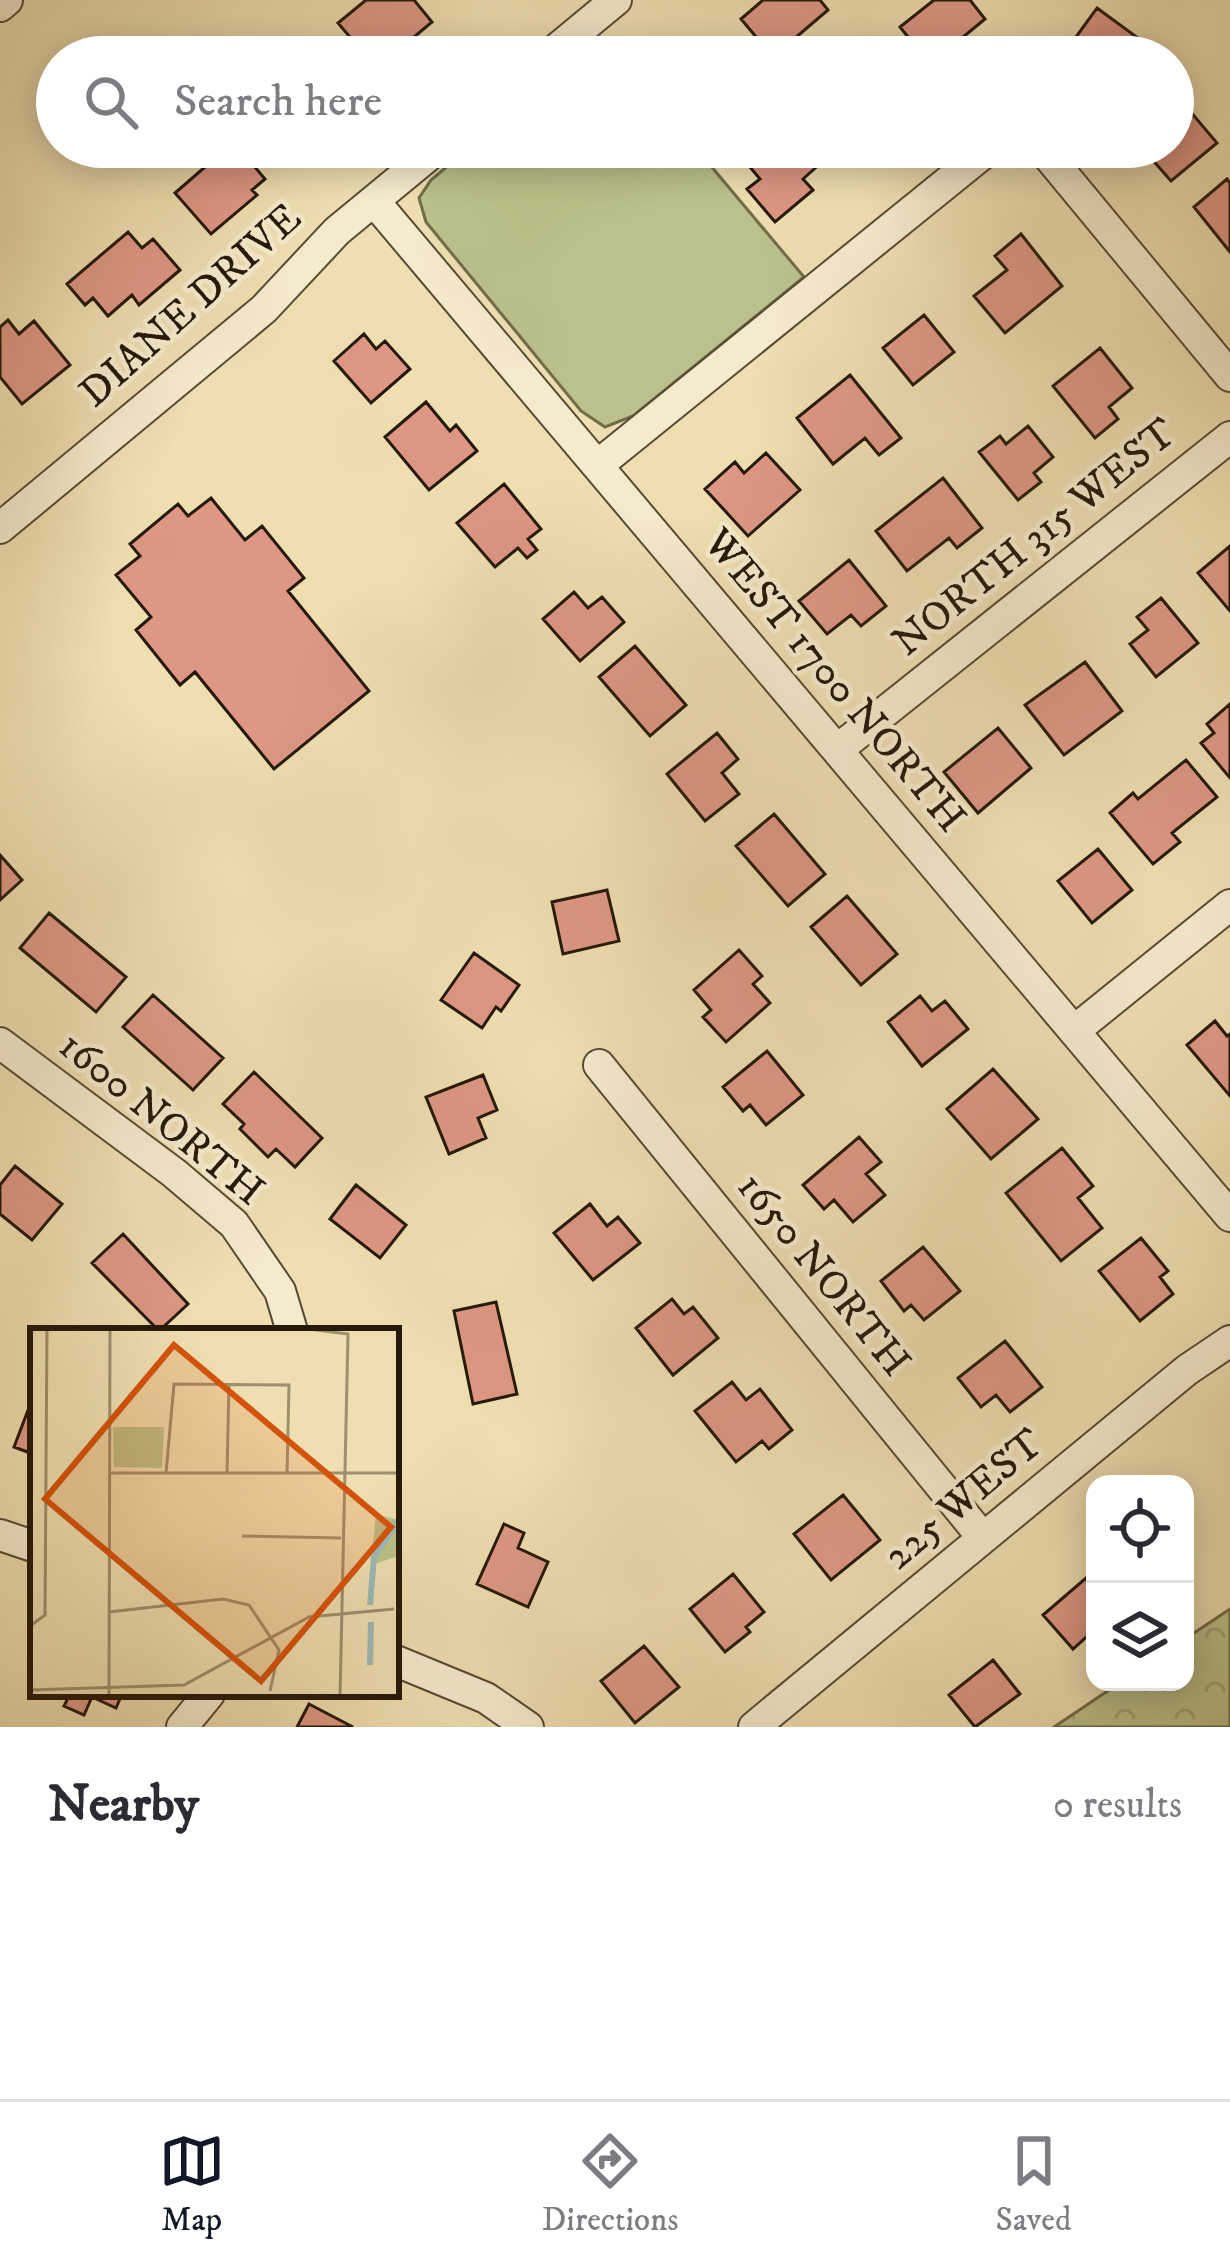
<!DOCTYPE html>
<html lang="en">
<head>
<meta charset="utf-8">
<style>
	body { margin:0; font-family:"IM FELL DW Pica",serif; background:#f7f7f7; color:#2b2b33 }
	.controls { position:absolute; right:36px; bottom:36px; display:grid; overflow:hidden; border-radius:24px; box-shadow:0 6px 30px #0003 }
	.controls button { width:108px; height:108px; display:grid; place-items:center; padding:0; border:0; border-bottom:3px solid #e1e1e2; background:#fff; color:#2b2b33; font:60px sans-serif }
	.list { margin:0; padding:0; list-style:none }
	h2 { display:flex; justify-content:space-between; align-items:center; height:156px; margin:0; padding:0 48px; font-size:51px }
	h2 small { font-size:39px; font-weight:400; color:#7c7c81 }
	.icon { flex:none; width:66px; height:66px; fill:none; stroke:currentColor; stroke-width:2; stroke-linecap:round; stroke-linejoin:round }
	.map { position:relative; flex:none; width:1230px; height:1727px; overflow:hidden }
	.search { position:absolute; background:#fff; box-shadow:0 6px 30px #0003; left:36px; right:36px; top:36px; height:132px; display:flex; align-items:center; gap:30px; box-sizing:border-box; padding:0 42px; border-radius:66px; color:#7c7c81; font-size:45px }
	.sheet { height:372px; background:#fff }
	nav { display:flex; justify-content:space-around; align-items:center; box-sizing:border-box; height:168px; border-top:3px solid #e1e1e2; background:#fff; font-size:33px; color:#7c7c81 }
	nav a { display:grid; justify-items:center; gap:6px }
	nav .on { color:#111827 }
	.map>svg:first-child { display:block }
	.green { fill:#bac18a; stroke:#706d4a; stroke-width:3 }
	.forest { fill:url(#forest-crowns); stroke:#706d4a; stroke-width:3 }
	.building { fill:#dd9784; stroke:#251909; stroke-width:3 }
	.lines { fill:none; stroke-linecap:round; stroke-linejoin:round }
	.minor-casing { stroke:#574a33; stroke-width:34 }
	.minor { stroke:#f4eacc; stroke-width:30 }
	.labels { text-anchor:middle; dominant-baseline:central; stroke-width:9; stroke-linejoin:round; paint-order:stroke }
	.street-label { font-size:42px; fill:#251909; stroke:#f4eacc }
	.inset-river { fill:none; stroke:#9dbab5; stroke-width:6 }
	.inset-road { fill:none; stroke:#9e8f6d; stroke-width:3 }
	.view { fill:#d4530c; fill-opacity:0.15; stroke:#d4530c; stroke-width:6 }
	.inset-edge { fill:none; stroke:#251909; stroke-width:6 }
</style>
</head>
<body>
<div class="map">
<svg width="1230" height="1727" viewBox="0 0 1230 1727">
	<defs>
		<pattern id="forest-crowns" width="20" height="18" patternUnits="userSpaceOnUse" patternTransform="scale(3)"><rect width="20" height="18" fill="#bac18a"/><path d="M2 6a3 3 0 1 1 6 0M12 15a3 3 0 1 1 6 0" fill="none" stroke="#a0a576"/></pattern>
	</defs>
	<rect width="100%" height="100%" fill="#eedeb0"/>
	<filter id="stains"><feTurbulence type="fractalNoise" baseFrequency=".00167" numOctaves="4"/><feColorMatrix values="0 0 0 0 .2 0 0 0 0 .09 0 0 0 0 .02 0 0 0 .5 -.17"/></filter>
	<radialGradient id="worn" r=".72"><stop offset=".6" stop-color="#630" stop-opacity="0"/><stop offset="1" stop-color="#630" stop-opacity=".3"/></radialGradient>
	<path class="green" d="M470 147H695L804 277 633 416 605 427 581 411 426 222 419 198 431 180Z"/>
	<path class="forest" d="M1230 1609V1727H1054L1121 1682H1185V1639Z"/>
	<path class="building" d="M366 0H414L432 22 402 47 410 57H349L360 49 338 23Z
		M763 0H820L828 10 773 57 741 19Z
		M934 0H970L985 19 957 42 967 54 963 57H924L900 27Z
		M1097 8 1142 41 1130 57H1071L1065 52Z
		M1173 91 1217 143 1171 181 1150 157 1161 147H1173Z
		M228 147H238L265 179 252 190 257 195 211 234 175 193Z
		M759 147H827L832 153 803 179 813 190 775 222 747 189 760 179 744 160Z
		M1227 179 1230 183V252L1194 207Z
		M128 232 142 248 153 239 180 270 139 305 132 295 108 316 93 298 85 305 67 284Z
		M1021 234 1062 286 1005 333 974 296 1007 270 995 256Z
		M924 315 954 352 913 385 883 348Z
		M8 320 19 334 34 321 70 365 22 404 0 377V327Z
		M364 334 376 349 385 341 410 369 371 403 334 361Z
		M1100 348 1132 388 1109 407 1118 419 1095 438 1053 386Z
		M850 375 901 438 879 455 865 438 833 464 797 418Z
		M426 402 450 431 456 425 477 451 429 490 385 437Z
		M1028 426 1053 457 1034 473 1041 482 1018 500 979 452 1000 436 1006 444Z
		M766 453 800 490 748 536 705 489 735 462 744 473Z
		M943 478 982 528 957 548 949 538 907 571 876 531Z
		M504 484 541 529 528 539 537 550 527 558 518 548 495 567 457 523Z
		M211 498 245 540 262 526 304 578 288 591 369 691 274 769 195 672 180 685 136 630 151 617 116 575 140 556 130 544 178 504 188 516Z
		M1230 546V611L1198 573Z
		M849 560 886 606 861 626 851 615 827 634 799 601Z
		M574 592 588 608 602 597 624 622 580 661 543 619Z
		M1161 598 1198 643 1156 677 1130 644 1148 630 1137 617Z
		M635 646 686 705 650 736 599 677Z
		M1085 662 1122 711 1064 755 1025 705Z
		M1230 704V778L1201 743 1214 733 1207 724Z
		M998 728 1031 768 978 813 944 772Z
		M717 733 738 759 722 773 739 794 705 821 667 774Z
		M1186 760 1217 797 1172 833 1180 842 1153 864 1110 813 1133 793 1138 799Z
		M774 814 825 874 788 906 736 846Z
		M1098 849 1132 890 1092 923 1058 881Z
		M0 855 22 880 0 900Z
		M607 890 619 941 563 954 552 902Z
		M847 896 897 954 861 985 811 927Z
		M49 913 126 977 96 1012 20 948Z
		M739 950 762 976 753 984 770 1003 726 1042 703 1017 711 1010 694 990Z
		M474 953 519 985 501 1011 496 1007 482 1028 441 1000Z
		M153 995 223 1058 193 1090 123 1027Z
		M920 996 932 1011 945 1001 968 1029 922 1066 888 1022Z
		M1215 1021 1227 1036 1230 1034V1096L1187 1045Z
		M767 1051 803 1095 766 1125 750 1105 743 1111 723 1087Z
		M993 1069 1038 1119 991 1159 947 1109Z
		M254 1072 322 1138 295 1167 276 1149 268 1157 240 1129 244 1124 223 1104Z
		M483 1075 497 1110 478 1118 486 1138 449 1154 426 1097Z
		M859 1137 881 1162 866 1174 885 1195 853 1222 834 1200 824 1209 803 1185Z
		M1062 1148 1093 1186 1078 1198 1102 1228 1061 1261 1006 1193Z
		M15 1166 62 1204 32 1240 0 1214V1185Z
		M356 1185 406 1225 380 1258 330 1219Z
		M590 1204 607 1226 618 1217 640 1243 593 1280 554 1233Z
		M123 1234 188 1304 159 1331 92 1263Z
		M1141 1238 1168 1271 1160 1277 1173 1294 1140 1321 1099 1271Z
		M923 1247 960 1291 924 1320 911 1305 904 1311 881 1281Z
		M672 1299 684 1314 693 1307 718 1338 673 1375 636 1328Z
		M496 1302 517 1394 473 1404 454 1311Z
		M1005 1341 1042 1387 1010 1412 996 1395 981 1407 958 1378Z
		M732 1382 746 1400 760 1389 792 1430 769 1449 762 1441 736 1462 695 1411Z
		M33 1397V1454L14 1447Z
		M843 1495 880 1540 831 1580 794 1534Z
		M504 1524 524 1533 518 1548 548 1562 528 1607 477 1584Z
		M733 1574 764 1612 746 1627 750 1632 725 1652 690 1609Z
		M1086 1578 1095 1587V1629L1073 1649 1043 1615Z
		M644 1646 679 1687 635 1723 601 1681Z
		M993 1660 1020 1694 975 1727 949 1695Z
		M65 1694H122L116 1708 92 1697 84 1715 64 1706 69 1696Z
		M309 1704 353 1727H297Z"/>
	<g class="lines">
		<defs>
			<path id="minor" d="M0 6 7 0
				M547 57 616 0
				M1037 147 1044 151 1230 376
				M374 201 1230 1216
				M598 465 991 147
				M0 528 264 309 337 231 439 147
				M837 750 1230 437
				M1074 1031 1230 905
				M0 1043 174 1173 234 1224 280 1291 292 1331
				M599 1065 983 1538
				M0 1535 33 1546
				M396 1661 486 1698 528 1727
				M182 1727 209 1694
				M754 1727 1187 1370 1230 1341"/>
		</defs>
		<use href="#minor" class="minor-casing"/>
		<use href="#minor" class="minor"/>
	</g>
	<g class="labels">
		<g class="street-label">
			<text transform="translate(191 306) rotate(-42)">DIANE DRIVE</text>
			<text transform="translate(1035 538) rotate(-39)">NORTH 315 WEST</text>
			<text transform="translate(834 681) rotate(50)">WEST 1700 NORTH</text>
			<text transform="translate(161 1119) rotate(39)">1600 NORTH</text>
			<text transform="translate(823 1275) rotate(51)">1650 NORTH</text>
			<text transform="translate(964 1500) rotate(-40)">225 WEST</text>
		</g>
	</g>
	<g transform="translate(30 1328)">
		<rect width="369" height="369" fill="#eedeb0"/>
		<path d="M83 99H134L132 140 84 139Z" fill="#bac18a"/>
		<path d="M346 186 368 192 369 228 341 237Z" fill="#bac18a"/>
		<path class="inset-river" d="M340 277 344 229 368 194M340 337 341 294"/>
		<path class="inset-road" d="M270 0 318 6 310 369M79 145H369M136 145 144 56 259 57 257 145M197 145 199 56M212 208 311 210M79 284 193 271 219 277 249 322 240 363M0 298 15 287 17 0M0 362 154 357 279 289 364 281M79 369 80 0"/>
		<path class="view" d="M144 17 361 199 231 353 15 171Z"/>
		<rect width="369" height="369" class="inset-edge"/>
	</g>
	<rect width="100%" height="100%" filter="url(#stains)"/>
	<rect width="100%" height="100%" fill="url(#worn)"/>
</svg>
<div class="controls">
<button><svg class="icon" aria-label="locate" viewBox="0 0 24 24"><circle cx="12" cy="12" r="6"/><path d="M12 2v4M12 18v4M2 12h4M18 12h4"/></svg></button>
<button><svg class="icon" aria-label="layers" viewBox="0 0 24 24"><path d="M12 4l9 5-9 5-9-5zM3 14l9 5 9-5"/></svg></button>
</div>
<div class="search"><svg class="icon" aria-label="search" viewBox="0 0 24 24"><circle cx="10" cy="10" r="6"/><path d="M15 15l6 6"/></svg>Search here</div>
</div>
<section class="sheet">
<h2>Nearby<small>0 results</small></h2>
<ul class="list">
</ul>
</section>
<nav>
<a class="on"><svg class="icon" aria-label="map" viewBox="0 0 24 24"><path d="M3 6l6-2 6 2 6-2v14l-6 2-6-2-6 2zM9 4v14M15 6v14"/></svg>Map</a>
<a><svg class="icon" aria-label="directions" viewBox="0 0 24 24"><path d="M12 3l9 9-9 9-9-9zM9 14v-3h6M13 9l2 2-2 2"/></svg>Directions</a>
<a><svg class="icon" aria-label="saved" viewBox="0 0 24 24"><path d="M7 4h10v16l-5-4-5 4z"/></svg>Saved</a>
</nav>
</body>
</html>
